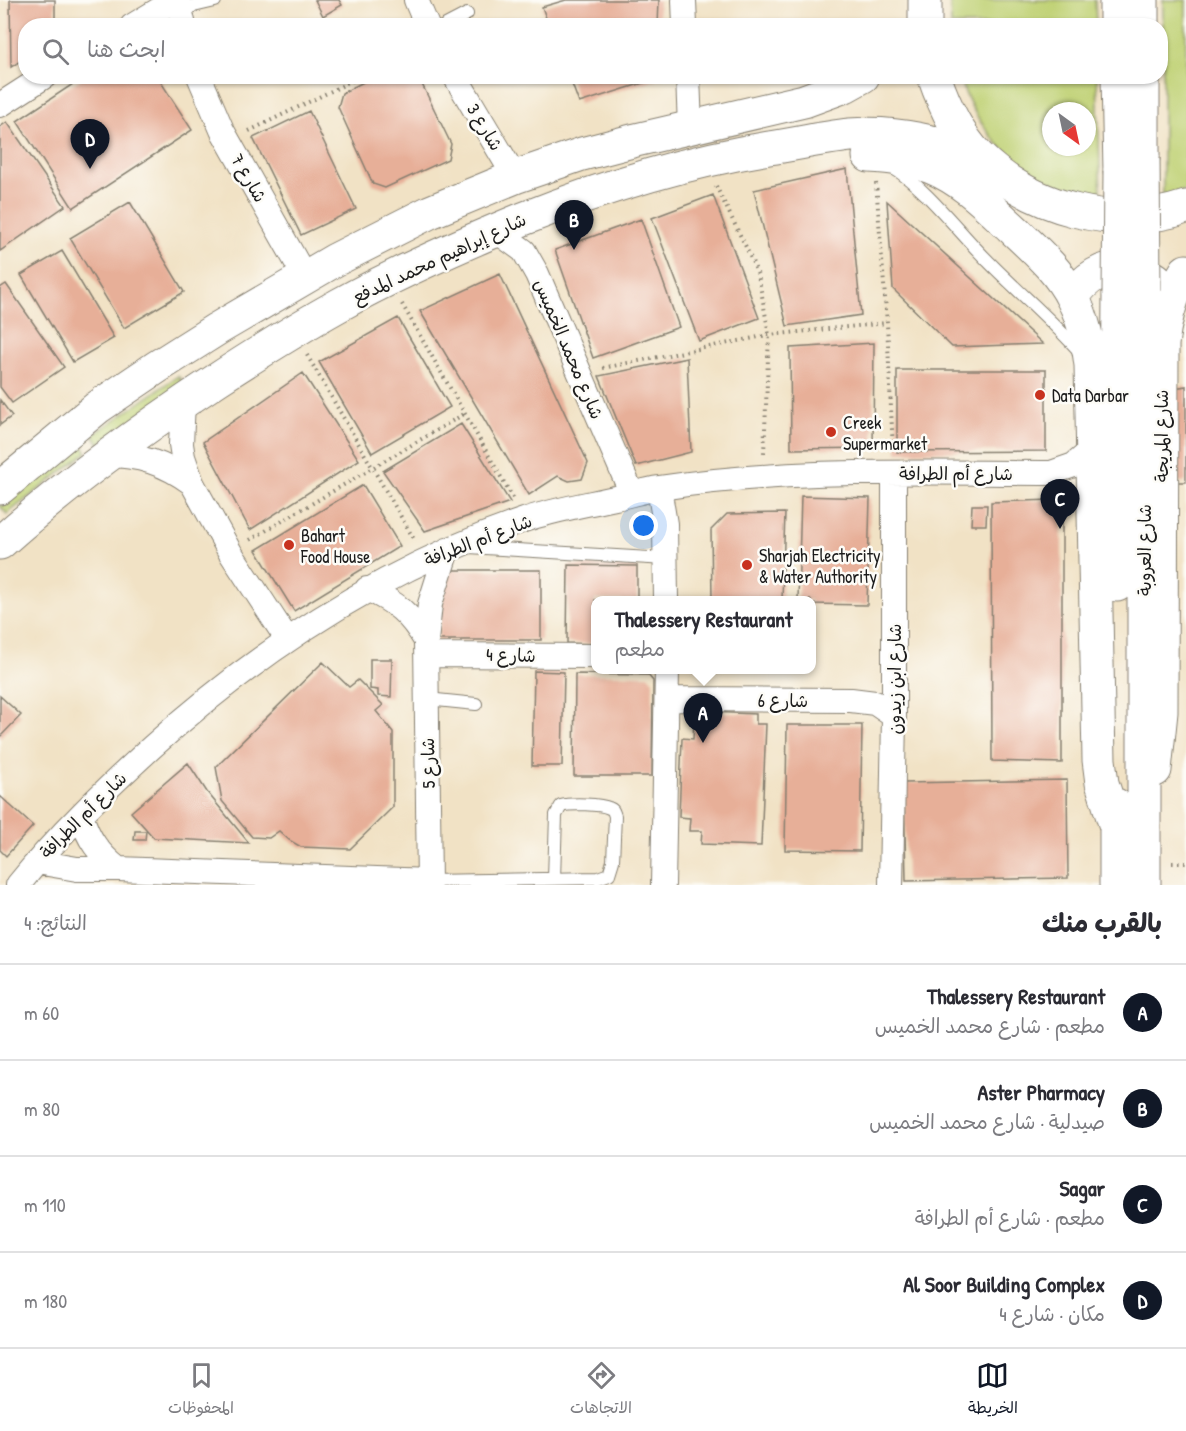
<!DOCTYPE html>
<html lang="ar">
<head>
<meta charset="utf-8">
<style>
	body { margin:0; font-family:"Patrick Hand","Playpen Sans Arabic",sans-serif; background:#f7f7f7; color:#2b2b33; direction:rtl }
	.compass { position:absolute; left:1042px; top:102px; width:54px; height:54px; border-radius:50%; background:#fff; box-shadow:0 2px 4px #0004; rotate:147deg }
	.you { position:absolute; left:644px; top:526px; width:21px; height:21px; margin:-15px; border:4px solid #fff; border-radius:50%; background:#1a73e8; box-shadow:0 0 0 9px #1a73e833 }
	.badge { display:grid; place-items:center; width:39px; height:39px; border-radius:50%; background:#111827; color:#fff; font-size:20px; font-weight:700 }
	.pin { position:absolute; translate:-50% -50px; filter:drop-shadow(0 2px 3px #0008) }
	.pin::after { content:''; position:absolute; top:32px; width:21px; height:18px; background:inherit; clip-path:polygon(0 0,100% 0,50% 100%) }
	.popup { position:absolute; left:591px; top:596px; width:225px; height:78px; box-sizing:border-box; display:grid; place-content:center; border-radius:12px; background:#fff; filter:drop-shadow(0 2px 4px #0005); font-size:20px; white-space:nowrap; color:#7c7c81 }
	.popup b { font-size:22px; color:#2b2b33 }
	.popup::after { content:''; position:absolute; left:50%; top:100%; margin-left:-12px; border:12px solid transparent; border-top-color:#fff }
	.list { margin:0; padding:0; list-style:none }
	h2 { display:flex; justify-content:space-between; align-items:center; height:78px; margin:0; padding:0 24px; font-size:26px }
	h2 small { font-size:20px; font-weight:400; color:#7c7c81 }
	.list li { display:grid; grid-template-columns:39px 1fr auto; gap:18px; align-items:center; box-sizing:border-box; height:96px; padding:0 24px; border-top:2px solid #e1e1e2 }
	.list b { display:block; font-size:22px; white-space:nowrap }
	.list p { margin:0; font-size:20px; white-space:nowrap; color:#7c7c81 }
	.list em { font-size:20px; font-style:normal; color:#7c7c81 }
	.icon { flex:none; width:33px; height:33px; fill:none; stroke:currentColor; stroke-width:2; stroke-linecap:round; stroke-linejoin:round }
	.map { position:relative; flex:none; width:1186px; height:885px; overflow:hidden; direction:ltr }
	.search { position:absolute; background:#fff; box-shadow:0 2px 4px #0004; left:18px; right:18px; top:18px; height:66px; display:flex; align-items:center; gap:15px; box-sizing:border-box; padding:0 21px; border-radius:24px; color:#7c7c81; font-size:22px }
	.sheet { height:462px; background:#fff }
	nav { display:flex; justify-content:space-around; align-items:center; box-sizing:border-box; height:84px; border-top:2px solid #e1e1e2; background:#fff; font-size:16px; color:#7c7c81 }
	nav a { display:grid; justify-items:center; gap:3px }
	nav .on { color:#111827 }
	.map>svg:first-child { display:block }
	.green { fill:#c0d174; stroke:#6e7648; stroke-width:1.5; fill-rule:evenodd }
	.building { fill:#e7af98 }
	.lines { fill:none; stroke-linecap:round; stroke-linejoin:round }
	.lane-casing { stroke:#867f70; stroke-width:14 }
	.street-casing { stroke:#867f70; stroke-width:26 }
	.secondary-casing { stroke:#867f70; stroke-width:35 }
	.primary-casing { stroke:#867f70; stroke-width:35 }
	.path { stroke:#867f70; stroke-width:4; stroke-dasharray:1.5 4.5; stroke-linecap:butt }
	.lane { stroke:#fff; stroke-width:12 }
	.street { stroke:#fff; stroke-width:24 }
	.secondary { stroke:#fff; stroke-width:33 }
	.primary { stroke:#fff; stroke-width:33 }
	.primary-bridge-casing { stroke:#867f70; stroke-width:35; stroke-linecap:butt }
	.primary-bridge { stroke:#fff; stroke-width:33 }
	.poi-dot { fill:#c8321e; stroke:#fdfcf7; stroke-width:2 }
	.labels { text-anchor:middle; dominant-baseline:central; stroke-width:5; stroke-linejoin:round; paint-order:stroke }
	.street-label { font-size:18px; fill:#1c1c1c; stroke:#fdfcf7 }
	.poi-label { font-size:18px; fill:#1c1c1c; stroke:#fdfcf7; text-anchor:start }
</style>
</head>
<body>
<div class="map">
<svg width="1186" height="885" viewBox="0 0 1186 885">
	<rect width="100%" height="100%" fill="#fdfcf7"/>
	<filter id="ink" filterUnits="userSpaceOnUse"><feTurbulence type="fractalNoise" baseFrequency=".0167" numOctaves="2"/><feDisplacementMap in="SourceGraphic" scale="12" xChannelSelector="R" yChannelSelector="G"/><feConvolveMatrix kernelMatrix="1 2 1 2 8 2 1 2 1" color-interpolation-filters="sRGB"/></filter>
	<filter id="wash" filterUnits="userSpaceOnUse"><feTurbulence type="fractalNoise" baseFrequency=".008" numOctaves="4" result="noise"/><feDisplacementMap in="SourceGraphic" scale="24" xChannelSelector="R" yChannelSelector="G"/><feGaussianBlur stdDeviation="1.35" result="paint"/><feColorMatrix in="noise" values="0 0 0 0 0 0 0 0 0 0 0 0 0 0 0 0 0 1.4 0 .05"/><feComposite in="paint" operator="in"/></filter>
	<g filter="url(#wash)">
		<rect width="100%" height="100%" fill="#f1e2c5"/>
		<path class="green" d="M950 0H1095L1096 25H951Z
			M1163 0H1186V190L1163 197Z
			M959 77H1097L1101 199C1031 184 982 145 959 77ZM1051 111H1087V147H1051Z
			M178 376 184 384 99 444 93 435Z
			M81 444 87 452 7 514 0 506 26 484Z"/>
		<g id="blocks">
			<path class="building" d="M10 0H55V26H26V57L11 67Z
				M315 0H339L342 5 323 16Z
				M566 0H659L658 26H549L542 7Z
				M85 76H157L192 130 73 208 17 121Z
				M375 76H418L451 144 448 159 385 188 373 184 338 107 342 93Z
				M569 76H656V79L579 103Z
				M309 111 356 209 301 235 253 138Z
				M7 122 65 206 0 251V127Z
				M847 169 861 315 787 326 754 190Z
				M713 195 759 318 699 341 652 218Z
				M887 201 1043 344 952 347 893 289Z
				M130 202 184 292 124 328 70 238Z
				M641 219 679 327 593 358 555 250Z
				M62 251 114 338 73 362 21 275Z
				M500 274 588 463 582 479 569 481 558 476 529 495 420 311Z
				M6 284 64 367 12 403 0 387V288Z
				M398 318 450 407 372 453 319 362Z
				M874 343 873 448 791 449 790 348Z
				M687 358 691 452 636 466 599 376Z
				M897 370H1046V451L897 452Z
				M303 373 359 460 250 530 203 442Z
				M1186 386V482H1175V388Z
				M0 400 12 416 0 425Z
				M461 424 510 502 425 531 383 471Z
				M363 485 400 546 294 611 256 550Z
				M801 496 870 498 867 605 811 604V600H798Z
				M1052 500 1061 511 1062 519V763L992 761 991 502Z
				M972 505H987L986 525H971Z
				M785 513 782 600H712L711 530 727 514Z
				M568 565 637 566V600H595V644L567 643Z
				M446 570H541V640H438Z
				M370 659H392L391 697 378 696V690L370 689Z
				M323 662 349 687 358 680 383 705 376 711 393 732V807L350 849 301 847 289 840 279 831 269 838 252 837 222 801 216 767Z
				M534 671 564 672 562 766H532Z
				M575 674 648 675 653 681 652 776H574Z
				M0 696 21 715 0 737Z
				M707 712 756 714V724H766L761 846 701 844 702 831H689L690 818 679 817 682 738 693 739 694 721 706 722Z
				M787 725H862L860 851 785 850Z
				M188 763 207 792 249 843 154 838 131 812Z
				M1067 780 1068 878 906 881 904 783Z
				M0 796 33 826 6 856 0 850Z
				M135 831H146L145 840H134Z"/>
		</g>
	</g>
	<g filter="url(#ink)">
		<use href="#blocks" fill-opacity="0" stroke="#867f70" stroke-width="1.5"/>
		<g class="lines">
			<defs>
				<path id="lane" d="M181 9 215 1
					M444 26 467 14
					M893 168C924 186 959 232 985 258 1017 291 1051 319 1081 353
					M469 547 666 559
					M427 699 476 704
					M429 881 598 878 609 874 613 861 615 816C613 811 614 810 609 808 601 804 570 803 561 806L556 815 554 879"/>
				<path id="street" d="M178 0 184 26
					M416 0 427 26
					M684 0 685 26
					M132 26 175 0
					M199 76 222 130 305 277
					M455 76 515 177
					M688 76 690 127
					M0 105 45 76
					M482 236 502 235 524 251 537 274 632 494
					M183 402 181 444 183 457 192 483 230 552 287 639
					M106 455C139 455 165 463 192 483
					M659 488 665 524 666 600
					M367 589C396 602 410 614 426 641
					M427 655 595 656
					M667 699 851 700 875 703 894 716
					M81 815C88 839 99 854 118 869
					M37 862 77 869H118L429 881
					M18 885C58 835 105 790 152 747 262 648 384 568 524 520 553 510 584 505 615 498 630 495 645 490 660 488 789 468 921 473 1051 473L1074 465 1093 449
					M429 885 426 641 430 604 447 550
					M663 885 667 670
					M891 885 894 716V473"/>
				<path id="secondary" d="M1155 770 1161 712 1162 344C1165 318 1171 294 1186 271"/>
				<path id="primary" d="M925 0V26
					M1116 0V26
					M1142 0V26
					M934 76C944 105 957 134 978 156 1031 209 1115 231 1186 207
					M1118 76 1120 171
					M1143 76V158
					M869 156C890 157 911 159 931 167 963 180 986 204 1011 227 1034 249 1059 270 1073 299 1084 320 1088 342 1091 365L1099 760 1102 783 1116 827
					M1144 290V885
					M1073 297C1098 257 1147 258 1172 297
					M0 488 98 407 157 367 217 329 335 260 430 212 515 177 582 154 636 140 804 101 845 86 863 76
					M0 543C68 482 142 429 218 379 258 353 298 328 339 305 398 272 460 245 523 219 603 187 683 162 769 148 796 144 822 138 850 135 894 131 937 141 978 156
					M1117 585 1119 293
					M1116 805V885"/>
			</defs>
			<use href="#lane" class="lane-casing"/>
			<use href="#street" class="street-casing"/>
			<use href="#secondary" class="secondary-casing"/>
			<use href="#primary" class="primary-casing"/>
			<path class="path" d="M249 131 362 76
				M876 183 887 323 893 451
				M716 186 746 247 758 275 763 301 769 335 764 453
				M402 304 513 498
				M307 355 415 541
				M603 368 769 335 887 323
				M250 540 464 414
				M1172 863H1186"/>
			<use href="#lane" class="lane"/>
			<use href="#street" class="street"/>
			<use href="#secondary" class="secondary"/>
			<use href="#primary" class="primary"/>
			<defs>
				<path id="primary-bridge" d="M1143 158 1144 290
					M1119 293 1120 171"/>
			</defs>
			<use href="#primary-bridge" class="primary-bridge-casing"/>
			<use href="#primary-bridge" class="primary-bridge"/>
		</g>
	</g>
	<g class="poi-dot">
		<circle cx="1040" cy="395" r="6"/>
		<circle cx="831" cy="432" r="6"/>
		<circle cx="289" cy="545" r="6"/>
		<circle cx="747" cy="565" r="6"/>
	</g>
	<g class="labels">
		<g class="street-label">
			<text transform="translate(485 127) rotate(59)">شارع 3</text>
			<text transform="translate(249 178) rotate(60)">شارع 7</text>
			<text transform="translate(439 258) rotate(-25)">شارع إبراهيم محمد المدفع</text>
			<text transform="translate(569 349) rotate(67)">شارع محمد الخميس</text>
			<text transform="translate(1161 436) rotate(-90)">شارع المريجة</text>
			<text x="956" y="473">شارع أم الطرافة</text>
			<text transform="translate(478 540) rotate(-21)">شارع أم الطرافة</text>
			<text transform="translate(1144 550) rotate(-90)">شارع العروبة</text>
			<text transform="translate(511 655) rotate(1)">شارع 4</text>
			<text transform="translate(894 679) rotate(-90)">شارع ابن زيدون</text>
			<text x="783" y="700">شارع 6</text>
			<text transform="translate(428 763) rotate(-91)">شارع 5</text>
			<text transform="translate(83 815) rotate(-45)">شارع أم الطرافة</text>
		</g>
		<g class="poi-label">
			<text x="1052" y="395">Data Darbar</text>
			<text x="843" y="422">Creek<tspan x="843" dy="21">Supermarket</tspan></text>
			<text x="301" y="535">Bahart<tspan x="301" dy="21">Food House</tspan></text>
			<text x="759" y="555">Sharjah Electricity<tspan x="759" dy="21">&amp; Water Authority</tspan></text>
		</g>
	</g>
</svg>
<svg class="compass" viewBox="-18 -18 36 36"><path d="M0-13l5 13h-10z" fill="#e53935"/><path d="M0 13l5-13h-10z" fill="#7c7c81"/></svg>
<div class="you"></div>
<div class="pin badge" style="left:703px;top:743px">A</div>
<div class="popup"><b>Thalessery Restaurant</b>مطعم</div>
<div class="pin badge" style="left:574px;top:250px">B</div>
<div class="pin badge" style="left:1060px;top:529px">C</div>
<div class="pin badge" style="left:90px;top:169px">D</div>
<div class="search"><svg class="icon" aria-label="search" viewBox="0 0 24 24"><circle cx="10" cy="10" r="6"/><path d="M15 15l6 6"/></svg>ابحث هنا</div>
</div>
<section class="sheet">
<h2>بالقرب منك<small>النتائج: 4</small></h2>
<ul class="list">
<li><span class="badge">A</span><div><b>Thalessery Restaurant</b><p>مطعم · شارع محمد الخميس</p></div><em>60 m</em></li>
<li><span class="badge">B</span><div><b>Aster Pharmacy</b><p>صيدلية · شارع محمد الخميس</p></div><em>80 m</em></li>
<li><span class="badge">C</span><div><b>Sagar</b><p>مطعم · شارع أم الطرافة</p></div><em>110 m</em></li>
<li><span class="badge">D</span><div><b>Al Soor Building Complex</b><p>مكان · شارع 4</p></div><em>180 m</em></li>
</ul>
</section>
<nav>
<a class="on"><svg class="icon" aria-label="map" viewBox="0 0 24 24"><path d="M3 6l6-2 6 2 6-2v14l-6 2-6-2-6 2zM9 4v14M15 6v14"/></svg>الخريطة</a>
<a><svg class="icon" aria-label="directions" viewBox="0 0 24 24"><path d="M12 3l9 9-9 9-9-9zM9 14v-3h6M13 9l2 2-2 2"/></svg>الاتجاهات</a>
<a><svg class="icon" aria-label="saved" viewBox="0 0 24 24"><path d="M7 4h10v16l-5-4-5 4z"/></svg>المحفوظات</a>
</nav>
</body>
</html>
